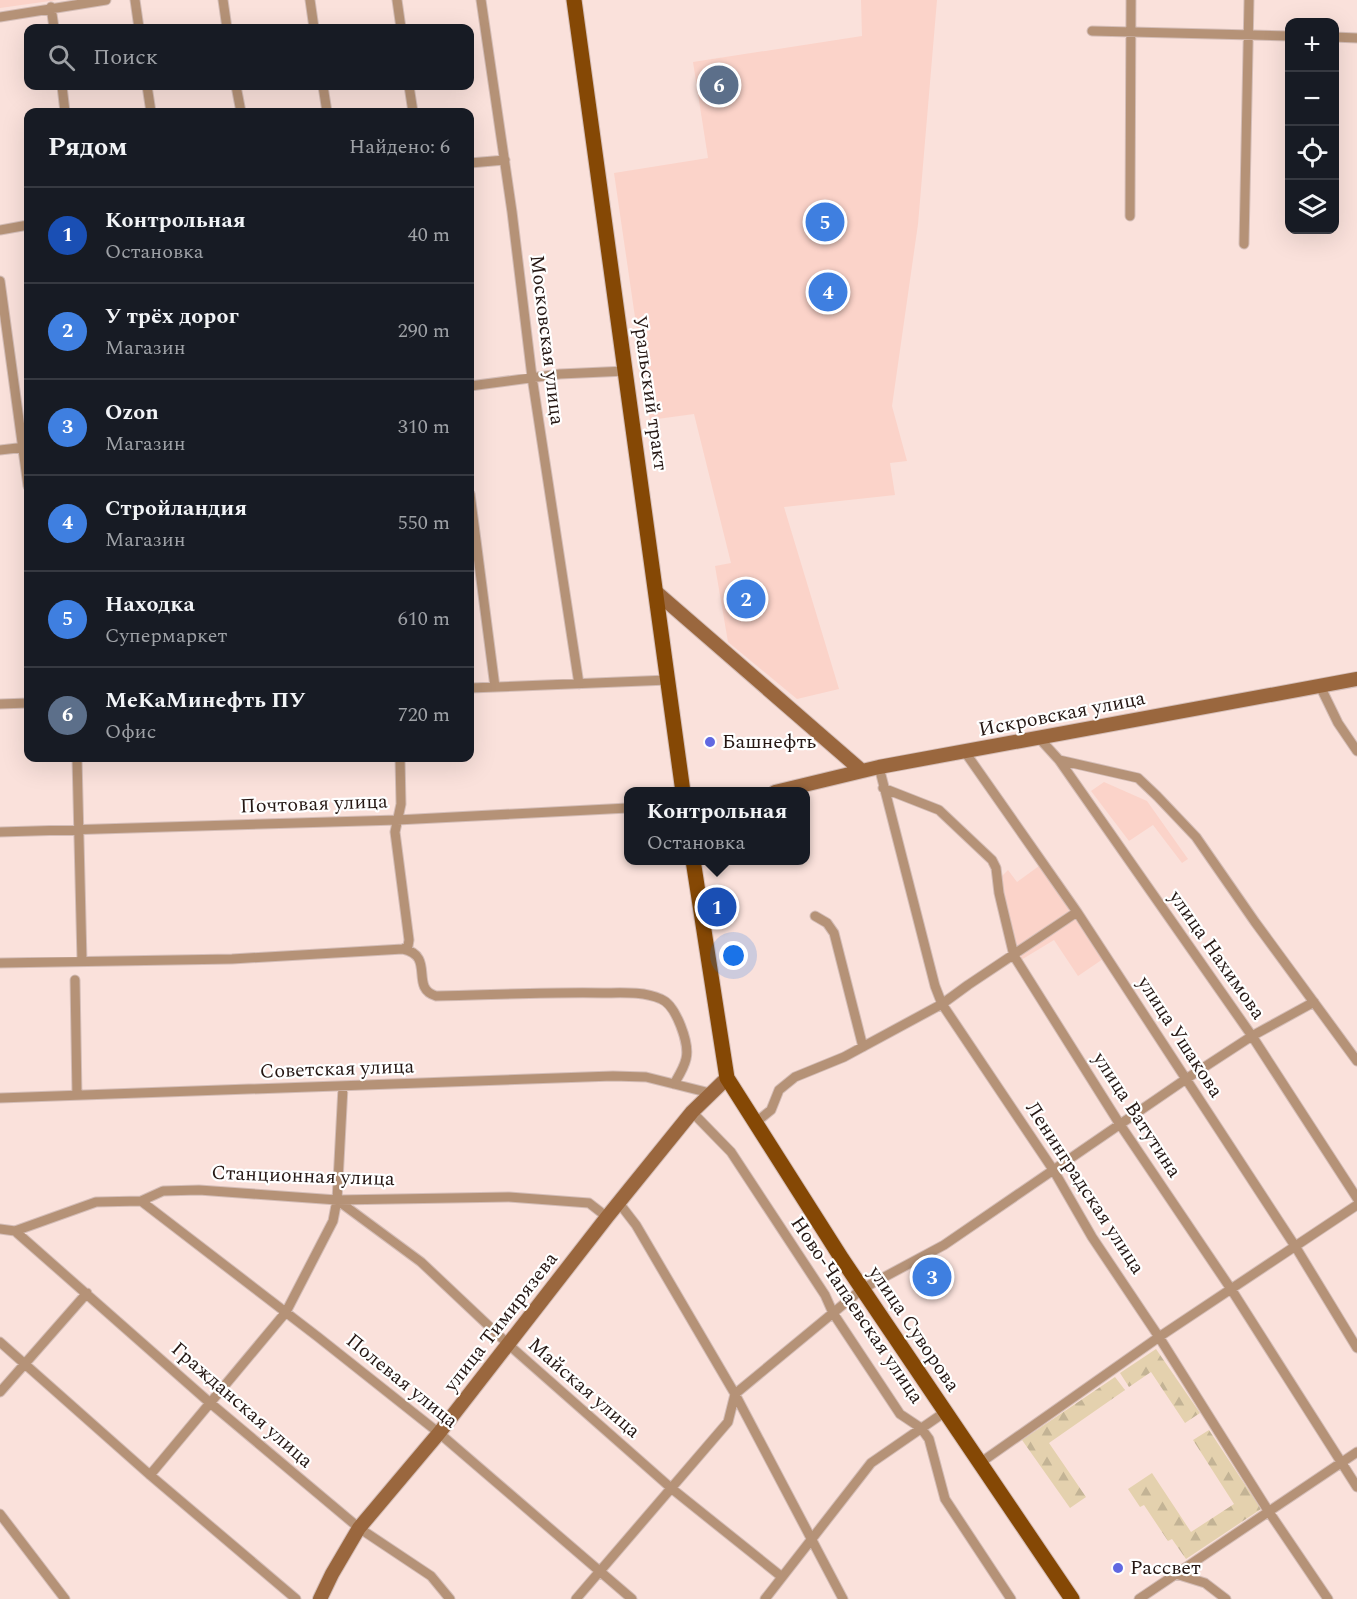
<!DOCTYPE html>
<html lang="ru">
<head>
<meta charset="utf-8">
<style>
	body { margin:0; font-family:Spectral,serif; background:#20242c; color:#f1f3f6 }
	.controls { position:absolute; right:18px; top:18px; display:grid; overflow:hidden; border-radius:12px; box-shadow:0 6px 24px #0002 }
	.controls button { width:54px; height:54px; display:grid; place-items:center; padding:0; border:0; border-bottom:2px solid #363941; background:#171b24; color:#f1f3f6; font:30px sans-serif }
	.you { position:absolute; left:734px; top:956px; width:21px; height:21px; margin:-15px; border:4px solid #fff; border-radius:50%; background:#1a73e8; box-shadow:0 0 0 9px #1a73e833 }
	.badge { display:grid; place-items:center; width:39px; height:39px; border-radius:50%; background:#2563eb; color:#fff; font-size:20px; font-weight:700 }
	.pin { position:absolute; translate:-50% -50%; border:3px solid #fff; box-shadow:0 2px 6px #0006 }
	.popup { position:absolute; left:624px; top:787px; width:186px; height:78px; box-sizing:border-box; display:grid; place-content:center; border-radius:12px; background:#171b24; filter:drop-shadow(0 2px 4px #0005); font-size:20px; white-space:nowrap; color:#9ea1a6 }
	.popup b { font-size:22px; color:#f1f3f6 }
	.popup::after { content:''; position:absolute; left:50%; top:100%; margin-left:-12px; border:12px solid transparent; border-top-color:#171b24 }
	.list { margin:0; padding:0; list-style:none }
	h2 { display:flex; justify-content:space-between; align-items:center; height:78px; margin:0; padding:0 24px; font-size:26px }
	h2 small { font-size:20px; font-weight:400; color:#9ea1a6 }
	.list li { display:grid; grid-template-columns:39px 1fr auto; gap:18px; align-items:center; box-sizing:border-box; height:96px; padding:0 24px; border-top:2px solid #363941 }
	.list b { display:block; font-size:22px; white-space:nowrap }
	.list p { margin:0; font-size:20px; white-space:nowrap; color:#9ea1a6 }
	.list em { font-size:20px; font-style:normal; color:#9ea1a6 }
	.icon { flex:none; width:33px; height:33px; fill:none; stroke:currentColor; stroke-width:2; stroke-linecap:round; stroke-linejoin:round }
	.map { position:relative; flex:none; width:1357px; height:1599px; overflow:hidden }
	.search { position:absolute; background:#171b24; box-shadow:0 6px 24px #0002; left:24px; top:24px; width:450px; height:66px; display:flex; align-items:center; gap:15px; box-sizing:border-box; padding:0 21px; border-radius:12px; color:#9ea1a6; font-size:22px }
	.panel { position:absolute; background:#171b24; box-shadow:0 6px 24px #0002; left:24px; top:108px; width:450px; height:654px; border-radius:12px }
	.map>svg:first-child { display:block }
	.built { fill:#fbd3c9 }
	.forest { fill:url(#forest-firs) }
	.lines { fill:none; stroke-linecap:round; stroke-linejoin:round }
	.street-casing { stroke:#d4bdb7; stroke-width:11 }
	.secondary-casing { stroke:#d4bdb7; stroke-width:16 }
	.primary-casing { stroke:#d4bdb7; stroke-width:17 }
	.street { stroke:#b59277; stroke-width:9 }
	.secondary { stroke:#9a673e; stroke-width:14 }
	.primary { stroke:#854805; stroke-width:15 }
	.poi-dot { fill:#6168e1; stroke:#fff; stroke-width:2 }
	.labels { text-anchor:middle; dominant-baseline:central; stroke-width:4.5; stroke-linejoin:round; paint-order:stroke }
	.street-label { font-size:20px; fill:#251713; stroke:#fff }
	.poi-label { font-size:20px; fill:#251713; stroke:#fff; text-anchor:start }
</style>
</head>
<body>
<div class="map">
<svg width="1357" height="1599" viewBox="0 0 1357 1599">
	<defs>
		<pattern id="forest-firs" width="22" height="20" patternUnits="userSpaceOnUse" patternTransform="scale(1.5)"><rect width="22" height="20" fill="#e4d1ae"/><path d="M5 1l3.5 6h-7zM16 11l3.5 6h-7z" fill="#c3b395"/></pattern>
	</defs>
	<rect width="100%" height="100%" fill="#fae1db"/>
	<path class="built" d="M0 0H57L0 8Z
		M861 0H937L918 224 892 406 907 461 890 463 895 495 784 507 839 689 797 699 728 642 715 566 731 563 694 414 650 420 614 173 708 158 693 62 862 36Z
		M1104 782 1147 801 1188 859 1182 863 1153 825 1129 841 1091 791Z
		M1039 866 1103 959 1078 976 1054 940 1021 960 1017 954 1000 878 1008 870 1017 882Z"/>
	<path class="forest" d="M1156 1349 1200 1413 1185 1423 1151 1372 1129 1387 1120 1373Z
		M1115 1377 1125 1390 1049 1443 1086 1497 1070 1508 1022 1440Z
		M1209 1430 1261 1509 1186 1559 1172 1539 1168 1541 1144 1505 1140 1507 1128 1489 1152 1473 1191 1532 1234 1504 1193 1440Z"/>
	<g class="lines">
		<defs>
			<path id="street" d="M135 0 139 28
				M223 0 227 28
				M310 0 314 28
				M397 0 401 28
				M481 0 512 212 532 377 579 684
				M51 7 54 28
				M0 17 106 0
				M1092 31 1290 36
				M1334 37 1357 38
				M62 86 65 112
				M147 86 151 112
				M236 86 241 112
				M323 86 327 112
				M409 86 413 112
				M470 163 505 160
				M1130 216 1131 0
				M0 230 28 225
				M1244 244 1249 0
				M0 281 28 486
				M470 386 560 374 626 371
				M0 450 26 447
				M470 494 495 687
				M1320 686 1338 723 1357 751
				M470 688 668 680
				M0 704 28 703
				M1039 738 1059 760 1252 1036 1357 1198
				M965 752 1077 912 1295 1246 1357 1348
				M77 758 82 961
				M400 758 401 804 395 832 409 940 408 946 403 949
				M1059 760 1138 778 1157 796 1196 837 1255 922 1357 1061
				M879 767 935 986 942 1004 1054 1171 1092 1237 1159 1337 1269 1512 1328 1599
				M883 788 939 810 992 860 996 868 999 893 1014 956 1119 1123 1231 1289 1357 1487
				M0 832 397 820 628 808
				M815 916 827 923 834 933 863 1047
				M0 963 232 959 403 949C436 956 409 988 436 996 491 995 546 992 602 993 620 993 643 991 661 999 676 1005 690 1044 686 1059 684 1068 678 1077 674 1084
				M75 980 77 1095
				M0 1098 613 1076 646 1077 710 1093
				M692 1112 731 1152 825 1295 833 1313 900 1414 921 1428 929 1439 945 1499 1011 1599
				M755 1123 771 1110 779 1090 795 1077 844 1057 942 1004 968 985 1077 912
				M337 1200 421 1262 509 1345 671 1488 782 1577
				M141 1201 318 1337 439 1433 632 1599
				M619 1203 636 1225 735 1394 843 1599
				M0 1229 15 1231 96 1202 141 1201 163 1191 199 1190 337 1200 509 1197 589 1203 607 1217
				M15 1231 209 1402 359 1528 431 1576 450 1599
				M0 1342 150 1475 296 1599
				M0 1392 87 1293
				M980 1463 1159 1337 1357 1205
				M150 1475 286 1312 333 1221 337 1200 343 1087
				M0 1514 65 1599
				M1176 1574 1205 1583 1226 1599
				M576 1599 728 1422 735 1394 862 1289 944 1245 1186 1079 1252 1036 1314 1002
				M765 1599 871 1463 945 1412
				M1139 1599 1357 1452"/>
			<path id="secondary" d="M656 592 862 771
				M775 792 879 767 1357 679
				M320 1599 332 1574 359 1528 439 1433 607 1217 692 1112 727 1078"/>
			<path id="primary" d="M574 0 683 792
				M693 860 727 1078 842 1259 1072 1599"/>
		</defs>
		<use href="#street" class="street-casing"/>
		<use href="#secondary" class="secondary-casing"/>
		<use href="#primary" class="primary-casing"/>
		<use href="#street" class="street"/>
		<use href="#secondary" class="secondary"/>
		<use href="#primary" class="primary"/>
	</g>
	<g class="poi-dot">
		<circle cx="710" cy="742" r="6"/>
		<circle cx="1118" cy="1568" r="6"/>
	</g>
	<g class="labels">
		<g class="street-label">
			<text transform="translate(547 340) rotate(83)">Московская улица</text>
			<text transform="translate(650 393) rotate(82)">Уральский тракт</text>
			<text transform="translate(1062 714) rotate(-11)">Искровская улица</text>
			<text transform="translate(314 804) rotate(-2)">Почтовая улица</text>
			<text transform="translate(1217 955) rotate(55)">улица Нахимова</text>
			<text transform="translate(1180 1037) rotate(57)">улица Ушакова</text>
			<text transform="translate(337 1069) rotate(-2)">Советская улица</text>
			<text transform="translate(1137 1115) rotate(57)">улица Ватутина</text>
			<text transform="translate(303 1176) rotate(2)">Станционная улица</text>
			<text transform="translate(1085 1188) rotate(57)">Ленинградская улица</text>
			<text transform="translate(857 1310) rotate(56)">Ново-Чапаевская улица</text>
			<text transform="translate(501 1322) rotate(-52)">улица Тимирязева</text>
			<text transform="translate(914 1329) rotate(56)">улица Суворова</text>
			<text transform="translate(402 1381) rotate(39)">Полевая улица</text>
			<text transform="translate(584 1388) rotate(41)">Майская улица</text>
			<text transform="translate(242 1405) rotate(41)">Гражданская улица</text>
		</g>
		<g class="poi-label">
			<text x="722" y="742">Башнефть</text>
			<text x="1130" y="1568">Рассвет</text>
		</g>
	</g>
</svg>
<div class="controls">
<button>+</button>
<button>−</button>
<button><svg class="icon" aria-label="locate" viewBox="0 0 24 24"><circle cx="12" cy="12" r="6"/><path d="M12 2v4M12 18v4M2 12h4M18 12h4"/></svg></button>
<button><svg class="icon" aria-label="layers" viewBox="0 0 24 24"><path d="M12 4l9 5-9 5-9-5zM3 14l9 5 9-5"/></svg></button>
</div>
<div class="you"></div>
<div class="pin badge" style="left:717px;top:907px;background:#1a4fb4">1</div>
<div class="popup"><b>Контрольная</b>Остановка</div>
<div class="pin badge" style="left:746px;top:599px;background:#3f7fe0">2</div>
<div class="pin badge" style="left:932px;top:1277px;background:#3f7fe0">3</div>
<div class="pin badge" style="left:828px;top:292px;background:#3f7fe0">4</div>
<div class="pin badge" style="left:825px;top:222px;background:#3f7fe0">5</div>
<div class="pin badge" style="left:719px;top:85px;background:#5c6f8a">6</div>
<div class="search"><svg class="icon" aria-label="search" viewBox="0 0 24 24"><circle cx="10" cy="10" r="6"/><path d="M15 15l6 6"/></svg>Поиск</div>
<section class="panel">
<h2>Рядом<small>Найдено: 6</small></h2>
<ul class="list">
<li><span class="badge" style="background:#1a4fb4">1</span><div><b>Контрольная</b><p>Остановка</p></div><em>40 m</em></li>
<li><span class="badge" style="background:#3f7fe0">2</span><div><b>У трёх дорог</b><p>Магазин</p></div><em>290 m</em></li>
<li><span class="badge" style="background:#3f7fe0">3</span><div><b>Ozon</b><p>Магазин</p></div><em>310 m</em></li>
<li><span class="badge" style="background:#3f7fe0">4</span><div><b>Стройландия</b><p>Магазин</p></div><em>550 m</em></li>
<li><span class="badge" style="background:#3f7fe0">5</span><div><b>Находка</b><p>Супермаркет</p></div><em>610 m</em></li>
<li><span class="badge" style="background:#5c6f8a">6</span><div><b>МеКаМинефть ПУ</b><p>Офис</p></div><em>720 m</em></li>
</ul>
</section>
</div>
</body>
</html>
